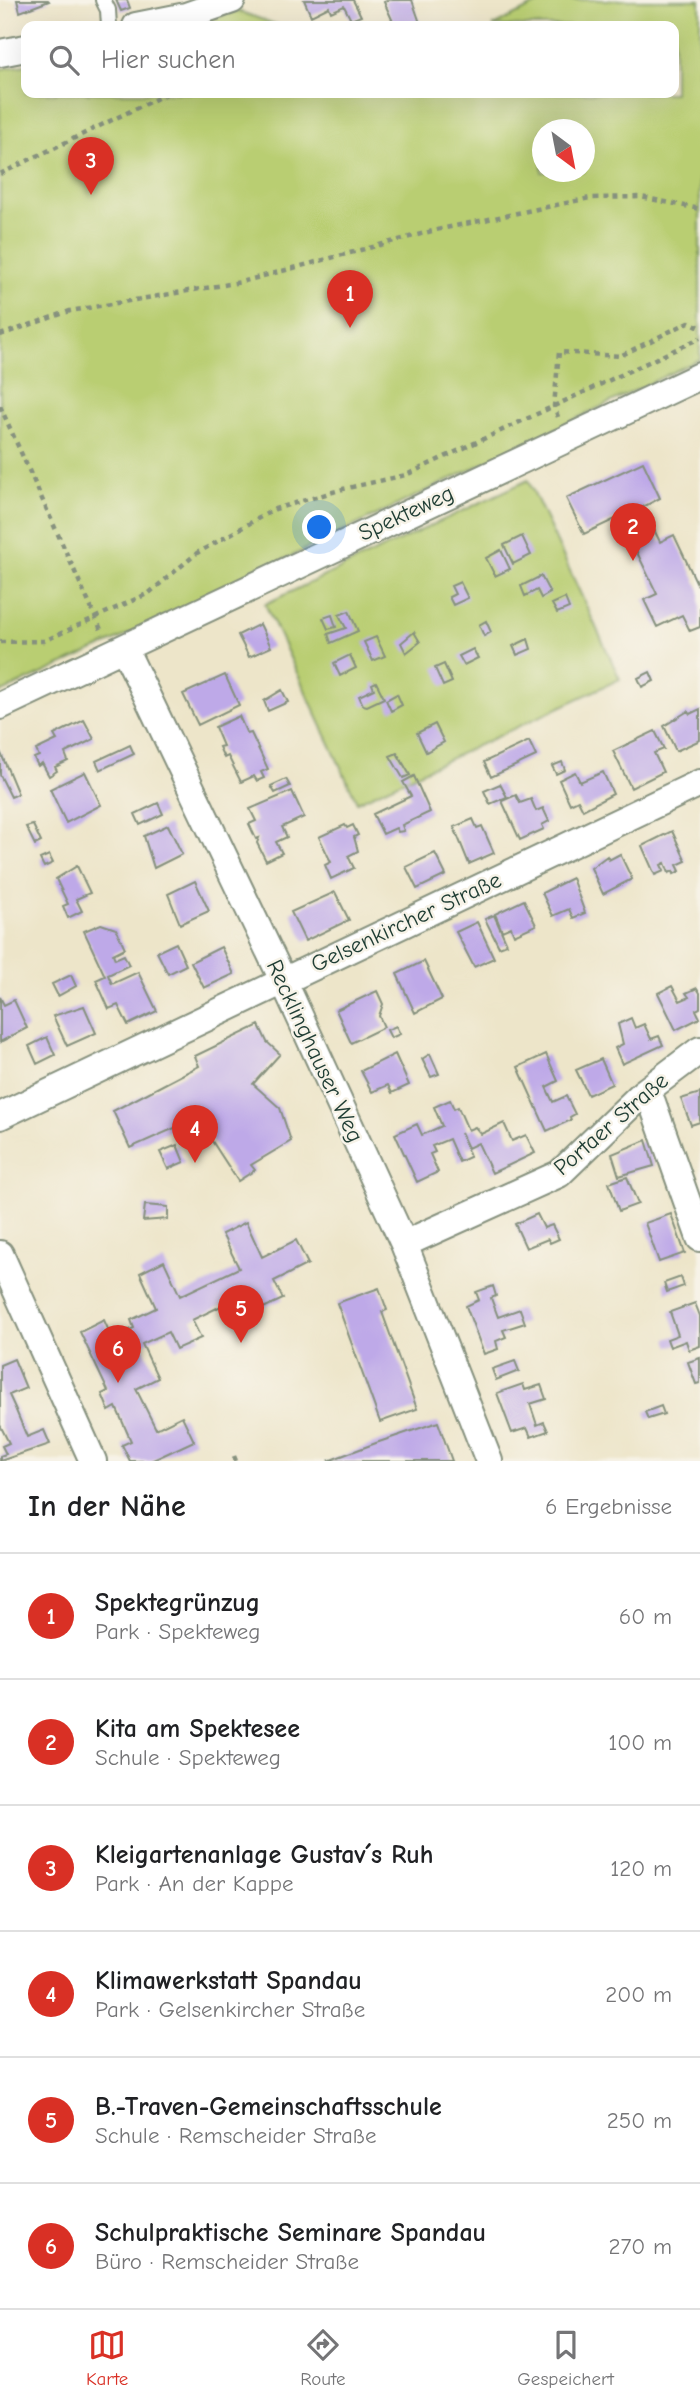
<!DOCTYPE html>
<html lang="de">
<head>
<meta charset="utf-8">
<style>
	body { margin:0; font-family:"Comic Neue",sans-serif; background:#f6f6f6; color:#202124 }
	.compass { position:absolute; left:532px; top:119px; width:63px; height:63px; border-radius:50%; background:#fff; box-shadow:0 7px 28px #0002; rotate:148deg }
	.you { position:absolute; left:320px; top:528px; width:24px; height:24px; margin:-18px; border:5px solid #fff; border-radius:50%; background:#1a73e8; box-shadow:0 0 0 10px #1a73e833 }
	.badge { display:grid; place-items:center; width:46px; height:46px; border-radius:50%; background:#d93025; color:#fff; font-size:23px; font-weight:700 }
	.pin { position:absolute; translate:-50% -58px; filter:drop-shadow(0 2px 4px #0008) }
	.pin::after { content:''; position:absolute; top:37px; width:24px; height:21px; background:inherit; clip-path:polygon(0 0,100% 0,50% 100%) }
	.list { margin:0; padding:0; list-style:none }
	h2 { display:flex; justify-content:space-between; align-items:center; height:91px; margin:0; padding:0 28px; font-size:30px }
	h2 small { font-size:23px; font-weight:400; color:#757577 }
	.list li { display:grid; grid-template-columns:46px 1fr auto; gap:21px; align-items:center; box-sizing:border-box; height:126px; padding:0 28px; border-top:2px solid #e0e0e0 }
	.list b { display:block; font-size:26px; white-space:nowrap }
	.list p { margin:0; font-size:23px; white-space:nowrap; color:#757577 }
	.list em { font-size:23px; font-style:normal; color:#757577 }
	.icon { flex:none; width:38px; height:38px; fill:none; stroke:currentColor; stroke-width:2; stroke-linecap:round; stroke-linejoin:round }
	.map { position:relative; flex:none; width:700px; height:1461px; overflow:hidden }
	.search { position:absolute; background:#fff; box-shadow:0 7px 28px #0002; left:21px; right:21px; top:21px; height:77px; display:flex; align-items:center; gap:18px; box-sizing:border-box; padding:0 24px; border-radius:14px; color:#757577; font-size:26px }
	.sheet { height:847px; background:#fff }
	nav { display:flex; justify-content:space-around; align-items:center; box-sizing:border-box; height:98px; border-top:2px solid #e0e0e0; background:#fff; font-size:19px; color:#757577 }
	nav a { display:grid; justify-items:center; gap:4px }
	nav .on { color:#d93025 }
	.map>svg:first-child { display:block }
	.green { fill:#b9ce72; stroke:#6c8653; stroke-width:2; fill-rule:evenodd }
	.building { fill:#bea9e8 }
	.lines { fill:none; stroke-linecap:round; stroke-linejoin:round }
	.service-casing { stroke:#86917e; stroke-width:18 }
	.minor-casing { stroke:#86917e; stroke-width:30 }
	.path { stroke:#86917e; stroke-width:4.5; stroke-dasharray:5 5; stroke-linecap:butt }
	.service { stroke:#fff; stroke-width:14 }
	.minor { stroke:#fff; stroke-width:26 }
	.labels { text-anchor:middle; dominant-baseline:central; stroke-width:5; stroke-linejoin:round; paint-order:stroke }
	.street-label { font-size:23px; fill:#1f3d34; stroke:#f7f3e8 }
</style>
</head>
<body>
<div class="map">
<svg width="700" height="1461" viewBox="0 0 700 1461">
	<rect width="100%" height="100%" fill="#f7f3e8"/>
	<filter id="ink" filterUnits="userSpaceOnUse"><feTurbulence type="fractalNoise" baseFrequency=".0143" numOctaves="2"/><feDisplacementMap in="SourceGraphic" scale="14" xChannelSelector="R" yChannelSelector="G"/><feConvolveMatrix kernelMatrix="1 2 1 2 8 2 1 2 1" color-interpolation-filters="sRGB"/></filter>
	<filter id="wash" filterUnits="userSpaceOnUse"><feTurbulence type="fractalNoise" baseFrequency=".00686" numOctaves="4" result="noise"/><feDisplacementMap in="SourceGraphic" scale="28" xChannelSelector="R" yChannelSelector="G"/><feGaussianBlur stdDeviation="1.57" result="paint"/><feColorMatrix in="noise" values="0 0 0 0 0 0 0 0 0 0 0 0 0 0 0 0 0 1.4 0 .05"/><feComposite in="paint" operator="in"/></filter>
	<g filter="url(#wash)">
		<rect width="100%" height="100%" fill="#ede5c9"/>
		<path class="green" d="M545 0H700V359L134 632 0 693V69L26 65V93H674V26H493ZM542 130H584V172H542Z
			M238 11 280 26H185Z
			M528 480 620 679 357 802 265 604Z"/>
		<g id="blocks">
			<path class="building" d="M17 0H48L49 1 20 12Z
				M116 0H127L130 8 121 11Z
				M304 0H353L361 16 351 20 344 6 331 12 329 7 311 16Z
				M389 0H412L421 26H395L384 2Z
				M643 462 660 498 643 507 660 542 674 535 700 590V627L690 631 682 615 657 627 644 600 657 594 633 544 645 538 632 511 584 534 566 498Z
				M522 536 531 555 513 564 504 545Z
				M501 550 510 569 495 576 486 558Z
				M541 576 550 593 541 598 537 590 525 596 521 586Z
				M460 582 468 598 453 605 449 597 455 594 451 586Z
				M565 598 569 608 557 613 552 604Z
				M349 611 358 631 331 643 328 634 346 628 339 615Z
				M332 615 336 627 328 629 323 618Z
				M486 621 491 632 484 636 479 625Z
				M260 624 271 647 249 657 238 635Z
				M414 632 420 642 406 653 401 643Z
				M376 637 385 656 373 661 364 642Z
				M528 639 531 649 517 655 513 646Z
				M473 649 478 658 464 665 459 656Z
				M350 655 356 668 340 676 334 663Z
				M444 664 452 682 443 686 435 668Z
				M650 672 654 681 642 687 638 678Z
				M225 675 239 705 198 725 183 694Z
				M376 682 384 698 367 706 363 705 359 696 374 689 372 684Z
				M282 690 288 702 268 711 264 701Z
				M397 694 402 705 391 711 386 700Z
				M700 709V740L676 751 664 726 688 711 690 714Z
				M239 716 247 734 251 733 268 769 261 772 264 778 257 781 254 776 241 782 228 756 224 758 219 747 223 746 215 727Z
				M84 720 94 739 65 753 68 761 55 767 57 771 49 776 42 763 38 766 34 758 39 756 36 750 57 740 54 735Z
				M435 724 444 742 426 752 417 733Z
				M655 731 664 749 654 753 663 772 631 788 613 751Z
				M529 741 536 756 491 777 484 762Z
				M130 745 134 754 100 770 96 761Z
				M0 751 18 794 11 797 0 775Z
				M397 753 410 775 403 778 390 756Z
				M562 762 565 770 556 774 552 766Z
				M85 772 101 805 66 823 50 789Z
				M575 772 580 782 603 772 613 794 583 810 578 800 570 804 559 780Z
				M414 776 430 812 402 825 404 831 398 832 396 828 383 834 373 814 411 796 403 782Z
				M286 779 290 786 275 793 271 786Z
				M500 784 507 797 490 804 484 791Z
				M292 791 304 817 282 827 287 837 276 842 282 853 266 861 257 843 259 838 256 839 249 824 256 821 250 809Z
				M516 795 520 803 531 799 536 811 543 808 549 821 542 825 544 829 520 840 502 801Z
				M158 803 163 814 140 825 135 814Z
				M473 819 477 828 482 826 494 853 469 864 454 827Z
				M33 825 41 842 35 845 26 827Z
				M168 825 182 854 154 868 144 836Z
				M345 825 347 828 353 825 358 835 354 837 358 851 348 856 354 868 331 879 325 865 331 862 319 837Z
				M672 831 686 861 677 865 680 871 674 874 673 871 669 873 665 863 661 865 664 871 655 875 642 846Z
				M435 853 446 875 417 889 406 867Z
				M620 854 632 879 603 894 591 868 607 856 609 860Z
				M49 855 53 863 44 867 40 859Z
				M77 866 90 893 76 899 82 911 68 918 63 906 68 904 56 879Z
				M572 878 585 913 573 918 569 909 553 916 542 893Z
				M195 881 209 911 180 924 168 894Z
				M335 892 349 920 305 941 291 912Z
				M524 900 536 925 514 935 511 927 502 931 495 914Z
				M494 915 507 944 499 947 485 919Z
				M477 922 494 958 474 967 456 932Z
				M101 924 116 929 125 948 113 954 115 959 124 955 129 965 108 975 112 984 138 972 157 1011 128 1025 118 1005 109 1009 96 980 105 976 84 931Z
				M176 943 186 965 168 974 157 952Z
				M221 947 234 974 204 988 191 962Z
				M424 961 442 999 415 1013 397 974Z
				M71 975 76 986 58 996 52 984Z
				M672 986 680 1001 689 997 686 993 697 988 700 993V1008L696 1010 700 1018 676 1030 658 993Z
				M377 991 383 1004 379 1016 384 1027 351 1043 336 1010Z
				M0 997 4 1005 14 1000 27 1028 0 1042Z
				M84 1006 96 1033 67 1046 53 1016Z
				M631 1018 635 1028 644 1024 651 1039 659 1036 663 1045 622 1064 615 1048 623 1044 618 1024Z
				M259 1025 267 1042 280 1054 253 1084 280 1108 291 1141 251 1165 255 1170 238 1181 197 1118 130 1148 113 1111 199 1066 195 1056Z
				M396 1026 400 1034 391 1038 387 1030Z
				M47 1037 55 1055 37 1064 29 1046Z
				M395 1054 409 1085 392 1093 388 1085 372 1092 361 1071Z
				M430 1054 439 1074 431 1077 422 1059Z
				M546 1054 558 1081 546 1087 553 1102 566 1096 575 1114 570 1117 571 1120 547 1131 518 1067Z
				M601 1059 612 1084 588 1095 576 1070Z
				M700 1093V1122L691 1125 681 1099Z
				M450 1100 454 1109 458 1107 468 1130 475 1127 481 1134 504 1123 512 1141 526 1135 535 1153 492 1173 478 1143 468 1148 461 1133 470 1157 459 1162 449 1139 432 1146 435 1152 430 1154 438 1172 417 1182 395 1134 417 1124 422 1135 442 1126 434 1107Z
				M646 1140 654 1166 619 1176 612 1154Z
				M177 1145 184 1162 168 1169 160 1152Z
				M627 1177 638 1204 619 1211 609 1183Z
				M145 1205 168 1207V1219L143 1221Z
				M537 1214 544 1228 552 1225 559 1239 550 1243 548 1239 526 1248 515 1224Z
				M671 1214 685 1253 659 1262 645 1223Z
				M246 1222 262 1257 296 1240 308 1264 274 1281 283 1299 259 1310 250 1292 192 1320 201 1338 176 1349 168 1332 142 1344 158 1378 136 1389 156 1429 182 1416 194 1441 151 1461H130L122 1445 131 1441 116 1407 109 1411 102 1394 108 1391 80 1332 104 1320 112 1338 134 1328 131 1320 156 1308 140 1273 164 1261 180 1296 239 1268 222 1234Z
				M681 1277 684 1286 667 1292 664 1283Z
				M493 1286 496 1296 491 1298 498 1317 520 1309 525 1323 503 1330 506 1337 496 1341 498 1349 484 1354 466 1306 479 1300 476 1292Z
				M379 1288 387 1310 382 1312 417 1409 380 1422 337 1303Z
				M695 1303 700 1316V1346L689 1350 686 1341 670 1347 667 1339 678 1335 670 1312Z
				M700 1358V1383L696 1384 688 1362Z
				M14 1359 26 1388 9 1395 15 1408 27 1437 44 1430 50 1444 0 1461V1456L6 1454 2 1446 9 1443 0 1425V1365Z
				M515 1361 519 1371 496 1380 492 1369Z
				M523 1384 525 1390 541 1385 546 1399 530 1404 537 1425 544 1422 548 1431 531 1437 527 1428 512 1433 497 1393Z
				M661 1406 664 1414 648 1419 645 1412Z
				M438 1422 452 1461H328L376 1443Z"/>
		</g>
	</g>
	<g filter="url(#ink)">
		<use href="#blocks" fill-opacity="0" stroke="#86917e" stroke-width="2"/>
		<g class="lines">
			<defs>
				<path id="service" d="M103 0 108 10 109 26"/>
				<path id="minor" d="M136 26 186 16 232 0
					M0 53 26 48
					M124 648 283 980 404 1244 489 1461
					M0 706 700 376
					M643 1093 652 1102 700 1238
					M0 1116 700 783
					M404 1244 559 1174 643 1093 700 1050
					M0 1254 93 1461"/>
			</defs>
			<use href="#service" class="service-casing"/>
			<use href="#minor" class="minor-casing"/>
			<path class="path" d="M0 174 168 93
				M0 335 70 311 241 282 436 230 590 198 641 197 700 209
				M0 406 103 634
				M558 417 554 406 559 352 620 356 689 322 700 327
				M0 642 44 641 149 593 197 553 275 509 343 489 406 475 700 338
				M234 1456 236 1461"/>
			<use href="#service" class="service"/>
			<use href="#minor" class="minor"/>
		</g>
	</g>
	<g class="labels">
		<g class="street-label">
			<text transform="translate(406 513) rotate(-25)">Spekteweg</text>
			<text transform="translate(406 922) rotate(-25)">Gelsenkircher Straße</text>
			<text transform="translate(315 1051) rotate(65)">Recklinghauser Weg</text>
			<text transform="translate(611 1124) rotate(-41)">Portaer Straße</text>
		</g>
	</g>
</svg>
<svg class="compass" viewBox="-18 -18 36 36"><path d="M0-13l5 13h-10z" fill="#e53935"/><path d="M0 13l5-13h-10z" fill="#757577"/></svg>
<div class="you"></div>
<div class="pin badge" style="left:350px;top:328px">1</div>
<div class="pin badge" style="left:633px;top:561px">2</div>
<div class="pin badge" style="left:91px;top:195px">3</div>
<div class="pin badge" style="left:195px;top:1163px">4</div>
<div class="pin badge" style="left:241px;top:1343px">5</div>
<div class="pin badge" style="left:118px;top:1383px">6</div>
<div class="search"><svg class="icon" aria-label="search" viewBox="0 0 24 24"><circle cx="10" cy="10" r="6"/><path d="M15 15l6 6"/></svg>Hier suchen</div>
</div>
<section class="sheet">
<h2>In der Nähe<small>6 Ergebnisse</small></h2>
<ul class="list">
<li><span class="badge">1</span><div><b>Spektegrünzug</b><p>Park · Spekteweg</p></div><em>60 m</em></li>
<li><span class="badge">2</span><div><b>Kita am Spektesee</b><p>Schule · Spekteweg</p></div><em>100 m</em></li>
<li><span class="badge">3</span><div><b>Kleigartenanlage Gustav´s Ruh</b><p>Park · An der Kappe</p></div><em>120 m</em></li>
<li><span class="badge">4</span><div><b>Klimawerkstatt Spandau</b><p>Park · Gelsenkircher Straße</p></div><em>200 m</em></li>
<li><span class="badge">5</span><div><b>B.-Traven-Gemeinschaftsschule</b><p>Schule · Remscheider Straße</p></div><em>250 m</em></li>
<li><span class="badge">6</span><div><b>Schulpraktische Seminare Spandau</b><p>Büro · Remscheider Straße</p></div><em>270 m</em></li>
</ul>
</section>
<nav>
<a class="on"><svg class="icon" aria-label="map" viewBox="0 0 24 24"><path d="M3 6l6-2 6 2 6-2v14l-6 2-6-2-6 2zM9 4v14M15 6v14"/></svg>Karte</a>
<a><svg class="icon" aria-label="directions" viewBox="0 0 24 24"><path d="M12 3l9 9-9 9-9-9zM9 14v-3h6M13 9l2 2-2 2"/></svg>Route</a>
<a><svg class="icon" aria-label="saved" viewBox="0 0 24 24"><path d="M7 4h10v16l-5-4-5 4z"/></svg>Gespeichert</a>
</nav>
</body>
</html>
